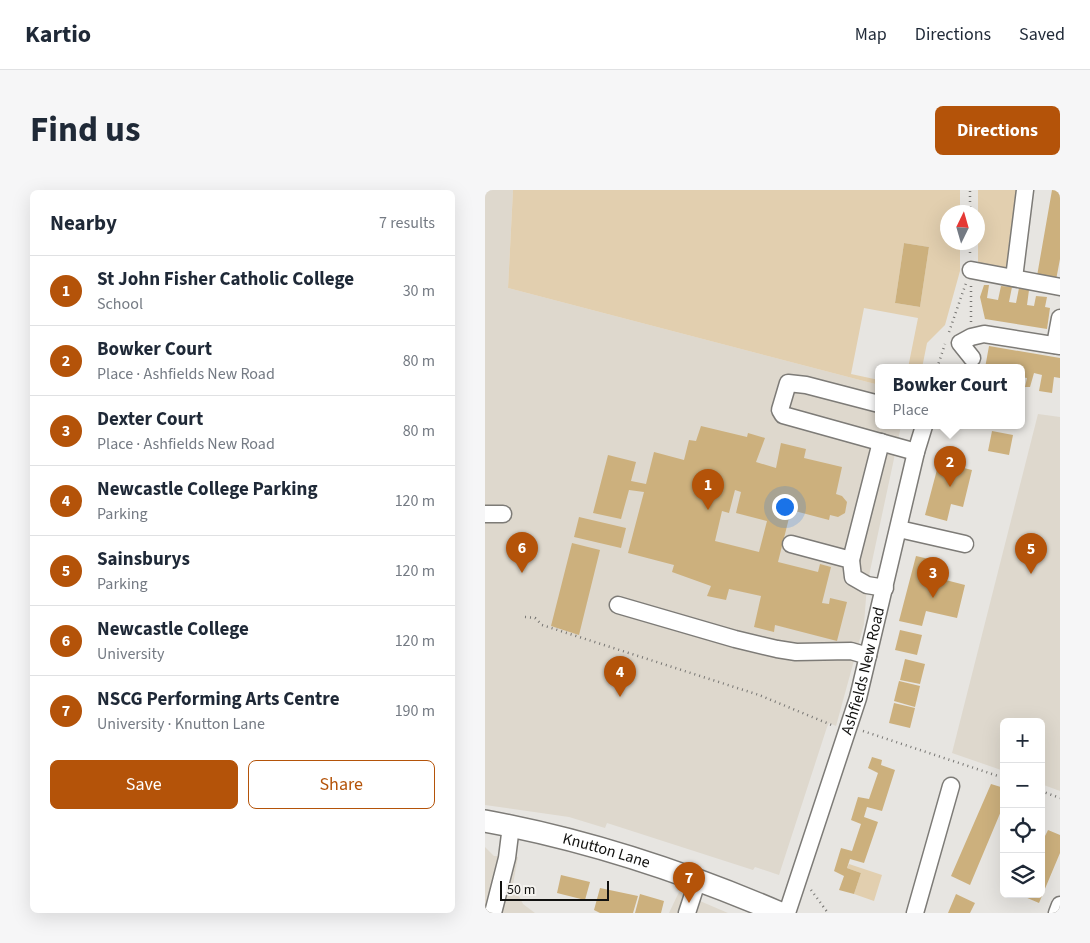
<!DOCTYPE html>
<html lang="en">
<head>
<meta charset="utf-8">
<style>
	body { margin:0; font-family:"Source Sans 3",sans-serif; background:#f6f6f7; color:#1f2937 }
	.controls { position:absolute; right:15px; bottom:15px; display:grid; overflow:hidden; border-radius:8px; box-shadow:0 5px 20px #0002 }
	.controls button { width:45px; height:45px; display:grid; place-items:center; padding:0; border:0; border-bottom:1px solid #e0e1e3; background:#fff; color:#1f2937; font:25px sans-serif }
	.compass { position:absolute; left:455px; top:15px; width:45px; height:45px; border-radius:50%; background:#fff; box-shadow:0 5px 20px #0002; rotate:5deg }
	.scale { position:absolute; left:15px; bottom:12px; width:109px; box-sizing:border-box; padding-left:5px; border:2px solid #121210; border-top:0; font-size:14px; line-height:18px; white-space:nowrap; color:#121210; -webkit-text-stroke:4px #f4f2ee; paint-order:stroke }
	.you { position:absolute; left:299px; top:316px; width:18px; height:18px; margin:-12px; border:4px solid #fff; border-radius:50%; background:#1a73e8; box-shadow:0 0 0 8px #1a73e833 }
	.badge { display:grid; place-items:center; width:32px; height:32px; border-radius:50%; background:#b45309; color:#fff; font-size:16px; font-weight:700 }
	.pin { position:absolute; translate:-50% -41px; filter:drop-shadow(0 1px 2px #0008) }
	.pin::after { content:''; position:absolute; top:26px; width:18px; height:15px; background:inherit; clip-path:polygon(0 0,100% 0,50% 100%) }
	.popup { position:absolute; left:390px; top:174px; width:150px; height:65px; box-sizing:border-box; display:grid; place-content:center; border-radius:8px; background:#fff; filter:drop-shadow(0 1px 4px #0005); font-size:16px; white-space:nowrap; color:#747a83 }
	.popup b { font-size:19px; color:#1f2937 }
	.popup::after { content:''; position:absolute; left:50%; top:100%; margin-left:-10px; border:10px solid transparent; border-top-color:#fff }
	.list { margin:0; padding:0; list-style:none }
	h2 { display:flex; justify-content:space-between; align-items:center; height:65px; margin:0; padding:0 20px; font-size:21px }
	h2 small { font-size:16px; font-weight:400; color:#747a83 }
	.list li { display:grid; grid-template-columns:32px 1fr auto; gap:15px; align-items:center; box-sizing:border-box; height:70px; padding:0 20px; border-top:1px solid #e0e1e3 }
	.list b { display:block; font-size:19px; white-space:nowrap }
	.list p { margin:0; font-size:16px; white-space:nowrap; color:#747a83 }
	.list em { font-size:16px; font-style:normal; color:#747a83 }
	.actions { display:flex; gap:10px; padding:15px 20px }
	.actions a { flex:1; padding:11px 0; border:1px solid #b45309; border-radius:8px; text-align:center; font-size:18px; color:#b45309 }
	.actions .main { background:#b45309; color:#fff }
	.icon { flex:none; width:28px; height:28px; fill:none; stroke:currentColor; stroke-width:2; stroke-linecap:round; stroke-linejoin:round }
	.map { position:relative; flex:none; width:575px; height:723px; overflow:hidden; border-radius:8px }
	header { display:flex; align-items:center; gap:30px; box-sizing:border-box; height:70px; padding:0 25px; background:#fff; border-bottom:1px solid #e0e1e3 }
	header strong { font-size:24px }
	nav { display:flex; gap:28px; margin-inline-start:auto; font-size:18px }
	.intro { display:flex; align-items:center; justify-content:space-between; box-sizing:border-box; height:120px; padding:0 30px }
	h1 { margin:0; font-size:35px }
	.button { padding:12px 22px; border-radius:8px; background:#b45309; color:#fff; font-size:18px; font-weight:700 }
	main { display:flex; gap:30px; padding:0 30px }
	aside { flex:1; background:#fff; border-radius:8px; box-shadow:0 5px 20px #0002 }
	.map>svg:first-child { display:block }
	.built { fill:#ded8cd }
	.green { fill:#e2cfaf; fill-rule:evenodd }
	.building { fill:#ccb07d; fill-rule:evenodd }
	.lines { fill:none; stroke-linecap:round; stroke-linejoin:round }
	.minor-casing { stroke:#7d7b77; stroke-width:19 }
	.major-casing { stroke:#7d7b77; stroke-width:24 }
	.path { stroke:#777673; stroke-width:2.5; stroke-dasharray:1 4; stroke-linecap:butt }
	.minor { stroke:#fff; stroke-width:16 }
	.major { stroke:#fff; stroke-width:21 }
	.labels { text-anchor:middle; dominant-baseline:central; stroke-width:5; stroke-linejoin:round; paint-order:stroke }
	.street-label { font-size:16px; fill:#121210; stroke:#f4f2ee }
</style>
</head>
<body>
<header>
<strong>Kartio</strong>
<nav><a>Map</a><a>Directions</a><a>Saved</a></nav>
</header>
<div class="intro"><h1>Find us</h1><a class="button">Directions</a></div>
<main>
<aside>
<h2>Nearby<small>7 results</small></h2>
<ul class="list">
<li><span class="badge">1</span><div><b>St John Fisher Catholic College</b><p>School</p></div><em>30 m</em></li>
<li><span class="badge">2</span><div><b>Bowker Court</b><p>Place · Ashfields New Road</p></div><em>80 m</em></li>
<li><span class="badge">3</span><div><b>Dexter Court</b><p>Place · Ashfields New Road</p></div><em>80 m</em></li>
<li><span class="badge">4</span><div><b>Newcastle College Parking</b><p>Parking</p></div><em>120 m</em></li>
<li><span class="badge">5</span><div><b>Sainsburys</b><p>Parking</p></div><em>120 m</em></li>
<li><span class="badge">6</span><div><b>Newcastle College</b><p>University</p></div><em>120 m</em></li>
<li><span class="badge">7</span><div><b>NSCG Performing Arts Centre</b><p>University · Knutton Lane</p></div><em>190 m</em></li>
</ul>
<div class="actions"><a class="main">Save</a><a>Share</a></div>
</aside>
<div class="map">
<svg width="575" height="723" viewBox="0 0 575 723">
	<rect width="100%" height="100%" fill="#e7e5e1"/>
	<path class="built" d="M0 0H28L23 98 394 195V236H416L382 395 379 434 351 536 344 533 342 537 294 685 270 677 268 680 122 633 120 638 84 627 0 615Z
		M553 224 575 227V601L556 594V532H519V581L467 563Z
		M0 657 9 666 33 667 28 694 38 714 50 723H0Z
		M194 702 243 723H184Z"/>
	<path class="green" d="M28 0H475V22H462V52L475 53V81L460 135 442 153 437 178H423L433 128 379 118 366 184 394 190V195L23 98ZM419 53 444 57 435 117 410 113Z
		M493 0H538L527 83 493 77Z
		M364 674 397 685 389 711 369 704 376 683 362 678Z"/>
	<path class="building" d="M567 0H575V69L571 90 552 86Z
		M419 53 444 57 435 117 410 113Z
		M499 95H504L502 108 513 110 516 96 527 97 524 112 531 113 534 98 544 100 542 115 549 116 551 106 562 107 560 117 565 118 562 139 500 129 495 107Z
		M504 156 575 168V188L569 187 567 203 554 201 557 185 549 183 545 197H540L542 188 536 187V178H500Z
		M216 236 262 247 263 243 280 248 271 272 291 278 296 253 321 259 319 268 357 277 351 304 357 306 362 312 360 323 353 327 345 325 344 330 306 320 293 372 333 382 335 374 346 377 337 413 344 414 345 408 362 412 352 451 290 435 289 442 269 437 276 406 244 399 241 410 222 406 226 396 187 382 189 375 143 363 159 302 144 300 136 329 108 323 123 265 151 272 146 291 161 294 169 262 199 270 204 250 211 251ZM250 300 256 302 251 323 282 331 274 362 230 351 237 321 244 323Z
		M507 241 528 245 524 265 503 261Z
		M454 272 487 280 478 317 466 314 462 331 440 325Z
		M94 327 141 338 136 358 89 347Z
		M87 353 115 360 94 445 66 436Z
		M431 366 453 371 449 387 480 395 472 428 441 421 437 436 414 431Z
		M415 440 437 445 432 465 410 460Z
		M420 469 440 474 435 494 415 490Z
		M414 491 435 496 430 517 409 511Z
		M409 513 430 518 425 538 404 533Z
		M387 567 397 570 396 575 410 580 397 621 382 617 379 627 393 632 379 673 365 669 362 678 376 683 369 704 354 700 359 686 349 681 356 658 367 661 376 634 366 630 373 607 384 609 393 583 383 578Z
		M506 594 519 598V614L485 695 466 686Z
		M563 640 575 645V663L554 713 533 704H556V654Z
		M76 685 105 692 100 710 72 703Z
		M115 698 153 706 148 723H115L109 720Z
		M155 704 179 711 176 723H150Z
		M471 704 490 713 485 723H463Z"/>
	<g class="lines">
		<defs>
			<g id="minor">
				<path d="M486 80 575 97"/>
				<path d="M529 88 540 0"/>
				<path d="M570 155 575 128"/>
				<path d="M487 168 475 153 486 147 499 144 575 156"/>
				<path d="M394 214 321 195 303 193 295 220 298 225 431 262"/>
				<path d="M0 324H18"/>
				<path d="M414 339 480 354"/>
				<path d="M306 354 366 370 368 387 382 395 400 398"/>
				<path d="M366 370 396 252"/>
				<path d="M133 415 250 449 292 459 311 462 366 461 383 466"/>
				<path d="M8 723 22 668 26 636"/>
				<path d="M202 723 213 689"/>
				<path id="s1" d="M302 723 373 508 431 262 439 236"/>
				<path d="M430 723 466 596"/>
				<path d="M572 723 575 715"/>
			</g>
			<g id="major">
				<path id="s2" d="M0 631C103 650 200 682 295 723"/>
			</g>
		</defs>
		<use href="#minor" class="minor-casing"/>
		<use href="#major" class="major-casing"/>
		<path class="path" d="M485 22V0
			M485 52V65
			M486 96V133
			M464 142 481 93
			M452 178 460 154
			M40 427 50 428 57 435 274 505 349 536
			M378 541 519 588
			M556 601 575 608
			M326 700 343 723"/>
		<use href="#minor" class="minor"/>
		<use href="#major" class="major"/>
	</g>
	<g class="labels">
		<g class="street-label">
			<text stroke="none"><textPath href="#s1" startOffset="254">Ashfields New Road</textPath></text>
			<text stroke="none"><textPath href="#s2" startOffset="125">Knutton Lane</textPath></text>
		</g>
	</g>
</svg>
<div class="controls">
<button>+</button>
<button>−</button>
<button><svg class="icon" aria-label="locate" viewBox="0 0 24 24"><circle cx="12" cy="12" r="6"/><path d="M12 2v4M12 18v4M2 12h4M18 12h4"/></svg></button>
<button><svg class="icon" aria-label="layers" viewBox="0 0 24 24"><path d="M12 4l9 5-9 5-9-5zM3 14l9 5 9-5"/></svg></button>
</div>
<svg class="compass" viewBox="-18 -18 36 36"><path d="M0-13l5 13h-10z" fill="#e53935"/><path d="M0 13l5-13h-10z" fill="#747a83"/></svg>
<div class="scale">50 m</div>
<div class="you"></div>
<div class="pin badge" style="left:223px;top:320px">1</div>
<div class="pin badge" style="left:465px;top:297px">2</div>
<div class="popup"><b>Bowker Court</b>Place</div>
<div class="pin badge" style="left:448px;top:408px">3</div>
<div class="pin badge" style="left:135px;top:507px">4</div>
<div class="pin badge" style="left:546px;top:384px">5</div>
<div class="pin badge" style="left:37px;top:383px">6</div>
<div class="pin badge" style="left:204px;top:713px">7</div>
</div>
</main>
</body>
</html>
